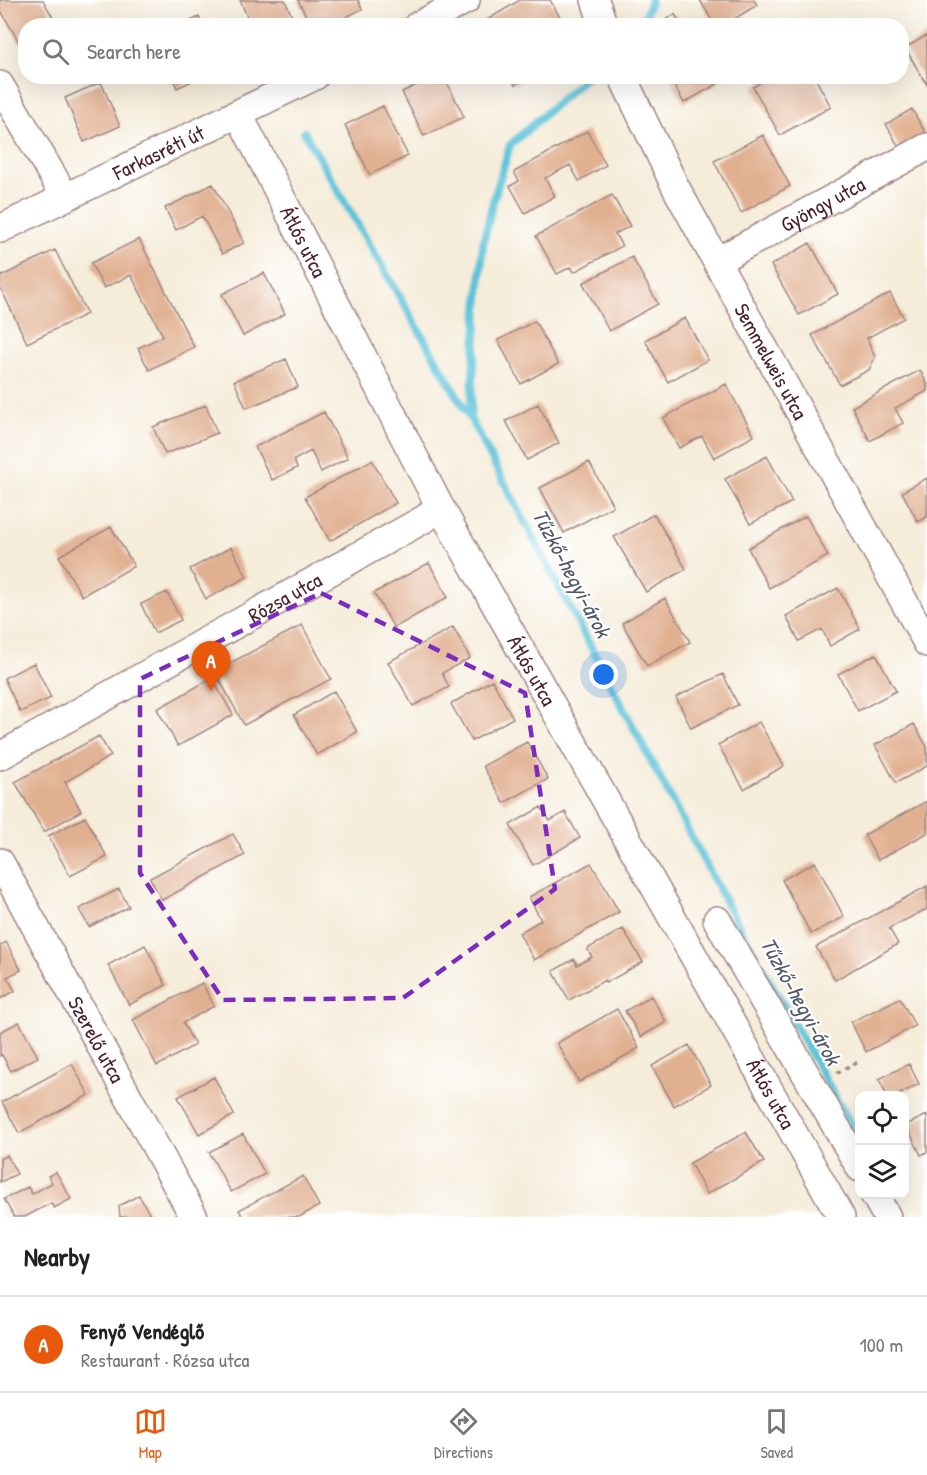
<!DOCTYPE html>
<html lang="en">
<head>
<meta charset="utf-8">
<style>
	body { margin:0; font-family:"Patrick Hand",sans-serif; background:#f6f6f6; color:#222 }
	.controls { position:absolute; right:18px; bottom:18px; display:grid; overflow:hidden; border-radius:12px; box-shadow:0 6px 24px #0002 }
	.controls button { width:54px; height:54px; display:grid; place-items:center; padding:0; border:0; border-bottom:2px solid #e0e0e0; background:#fff; color:#222; font:30px sans-serif }
	.you { position:absolute; left:604px; top:675px; width:21px; height:21px; margin:-15px; border:4px solid #fff; border-radius:50%; background:#1a73e8; box-shadow:0 0 0 9px #1a73e833 }
	.badge { display:grid; place-items:center; width:39px; height:39px; border-radius:50%; background:#ea580c; color:#fff; font-size:20px; font-weight:700 }
	.pin { position:absolute; translate:-50% -50px; filter:drop-shadow(0 2px 3px #0008) }
	.pin::after { content:''; position:absolute; top:32px; width:21px; height:18px; background:inherit; clip-path:polygon(0 0,100% 0,50% 100%) }
	.list { margin:0; padding:0; list-style:none }
	h2 { display:flex; justify-content:space-between; align-items:center; height:78px; margin:0; padding:0 24px; font-size:26px }
	h2 small { font-size:20px; font-weight:400; color:#767676 }
	.list li { display:grid; grid-template-columns:39px 1fr auto; gap:18px; align-items:center; box-sizing:border-box; height:96px; padding:0 24px; border-top:2px solid #e0e0e0 }
	.list b { display:block; font-size:22px; white-space:nowrap }
	.list p { margin:0; font-size:20px; white-space:nowrap; color:#767676 }
	.list em { font-size:20px; font-style:normal; color:#767676 }
	.icon { flex:none; width:33px; height:33px; fill:none; stroke:currentColor; stroke-width:2; stroke-linecap:round; stroke-linejoin:round }
	.map { position:relative; flex:none; width:927px; height:1217px; overflow:hidden }
	.search { position:absolute; background:#fff; box-shadow:0 6px 24px #0002; left:18px; right:18px; top:18px; height:66px; display:flex; align-items:center; gap:15px; box-sizing:border-box; padding:0 21px; border-radius:24px; color:#767676; font-size:22px }
	.sheet { height:174px; background:#fff }
	nav { display:flex; justify-content:space-around; align-items:center; box-sizing:border-box; height:84px; border-top:2px solid #e0e0e0; background:#fff; font-size:16px; color:#767676 }
	nav a { display:grid; justify-items:center; gap:3px }
	nav .on { color:#ea580c }
	.map>svg:first-child { display:block }
	.lines { fill:none; stroke-linecap:round; stroke-linejoin:round }
	.stream { stroke:#5cc3d9; stroke-width:8 }
	.building { fill:#e1b091 }
	.minor-casing { stroke:#a08682; stroke-width:30 }
	.path { stroke:#a08682; stroke-width:4; stroke-dasharray:4.5 4.5; stroke-linecap:butt }
	.minor { stroke:#fff; stroke-width:27 }
	.marked { fill:none; stroke:#7b2cbf; stroke-width:4.5; stroke-dasharray:12 8; stroke-linejoin:round }
	.labels { text-anchor:middle; dominant-baseline:central; stroke-width:4.5; stroke-linejoin:round; paint-order:stroke }
	.street-label { font-size:21px; fill:#4a1f2b; stroke:#fff }
	.water-label { font-size:22px; font-style:italic; fill:#505868; stroke:#fff }
</style>
</head>
<body>
<div class="map">
<svg width="927" height="1217" viewBox="0 0 927 1217">
	<rect width="100%" height="100%" fill="#fff"/>
	<filter id="ink" filterUnits="userSpaceOnUse"><feTurbulence type="fractalNoise" baseFrequency=".0167" numOctaves="2"/><feDisplacementMap in="SourceGraphic" scale="12" xChannelSelector="R" yChannelSelector="G"/><feConvolveMatrix kernelMatrix="1 2 1 2 8 2 1 2 1" color-interpolation-filters="sRGB"/></filter>
	<filter id="wash" filterUnits="userSpaceOnUse"><feTurbulence type="fractalNoise" baseFrequency=".008" numOctaves="4" result="noise"/><feDisplacementMap in="SourceGraphic" scale="24" xChannelSelector="R" yChannelSelector="G"/><feGaussianBlur stdDeviation="1.35" result="paint"/><feColorMatrix in="noise" values="0 0 0 0 0 0 0 0 0 0 0 0 0 0 0 0 0 1.4 0 .05"/><feComposite in="paint" operator="in"/></filter>
	<g filter="url(#wash)">
		<rect width="100%" height="100%" fill="#f5ecd9"/>
		<g class="lines">
			<path class="stream" d="M641 26 651 0
				M587 76 510 145 492 205 483 244 470 418 732 914 858 1137
				M304 132 470 418
				M890 1194 903 1217"/>
		</g>
		<g id="blocks">
			<path class="building" d="M0 0H43L56 23 53 26H26V41L20 44 0 9Z
				M240 0H285L296 26H251Z
				M298 0H358L362 9 329 26H311Z
				M520 0H550L565 26H477Z
				M700 0H754L757 5 723 26H715Z
				M675 14 681 26H656Z
				M199 17 203 26H180Z
				M927 35V85L905 48Z
				M172 76H203L177 88Z
				M435 76H444L464 117 424 136 402 92Z
				M510 76H530L515 85Z
				M669 76H715L719 83 684 103Z
				M771 76H814L831 107 780 135 753 87Z
				M101 82 120 126 84 142 65 98Z
				M383 106 408 156 370 175 345 125Z
				M912 109 926 134 900 149 886 124Z
				M587 131 606 165 579 181 570 165 545 178 555 196 525 213 510 186 519 181 514 172Z
				M763 135 790 186 741 213 714 161Z
				M213 184 244 243 222 254 202 216 176 230 165 208Z
				M612 195 630 226 615 234 622 246 574 272 571 267 557 274 536 236Z
				M139 239 194 347 149 370 138 348 163 336 131 275 104 288 91 263Z
				M810 243 838 294 799 315 771 265Z
				M55 250 87 314 27 343 0 287V277Z
				M632 257 658 304 609 331 583 283Z
				M264 273 285 314 243 336 222 294Z
				M890 293 904 318 867 338 875 357 869 370 840 385 812 335Z
				M685 318 708 360 668 382 645 340Z
				M535 321 558 364 521 384 498 340Z
				M286 359 298 387 246 408 234 381Z
				M920 370 927 384V391L895 408 903 423 870 441 852 407Z
				M726 384 754 436 714 458 702 436 679 448 663 418Z
				M538 404 559 443 527 460 506 421Z
				M206 405 217 433 165 454 153 427Z
				M324 412 348 458 321 472 311 451 294 460 297 468 272 480 255 447Z
				M767 456 792 502 750 524 725 479Z
				M372 460 396 503 330 541 305 497Z
				M589 462 613 506 564 533 540 488Z
				M927 478V517L918 522 902 492Z
				M654 514 686 569 646 592 614 537Z
				M806 516 828 556 769 588 748 548Z
				M111 527 134 566 82 596 59 556Z
				M231 547 247 577 206 599 190 569Z
				M429 563 448 597 394 628 374 593Z
				M838 588 860 629 830 646 822 629 799 641 786 616Z
				M167 592 181 620 155 633 141 604Z
				M665 598 690 642 647 666 622 623Z
				M302 625 331 679 244 725 215 671Z
				M453 627 470 658 442 673 449 687 413 706 388 662Z
				M876 654 896 691 858 711 838 674Z
				M34 663 51 698 20 712 4 678Z
				M723 674 738 705 691 728 676 697Z
				M212 678 233 715 178 746 157 709Z
				M492 680 513 718 472 741 451 704Z
				M334 691 357 732 317 755 294 715Z
				M759 722 784 766 744 789 718 745Z
				M914 724 927 747V766L896 783 875 745Z
				M99 736 111 756 65 782 81 811 44 832 15 782Z
				M527 742 548 779 504 803 483 766Z
				M927 801V833L878 860 864 835Z
				M541 807 550 821 565 812 580 838 533 865 510 825Z
				M85 817 107 857 70 876 48 836Z
				M233 834 245 855 162 900 150 878Z
				M815 862 844 917 811 934 782 880Z
				M591 863 619 912 534 960 519 933 541 920 529 897Z
				M927 886V909L889 928 898 944 835 980 816 947Z
				M119 889 129 907 89 927 79 909Z
				M623 929 643 962 606 983 605 980 569 1000 553 971 574 959 577 965 592 957 587 949Z
				M6 942 21 970 7 977 15 991 0 999V946Z
				M145 945 166 985 129 1005 108 965Z
				M202 983 214 1006 183 1023 195 1045 157 1066 133 1020Z
				M651 996 666 1022 641 1037 625 1011Z
				M900 998 915 1026 866 1052 851 1022Z
				M617 1009 639 1048 579 1082 557 1043Z
				M19 1022 38 1057 11 1071 2 1055 0 1056V1032Z
				M689 1045 711 1085 674 1106 652 1066Z
				M72 1064 89 1095 19 1133 2 1102Z
				M909 1064 919 1084 896 1096H887L879 1079Z
				M214 1077 234 1115 199 1134 178 1097Z
				M927 1115V1152L921 1155 906 1125Z
				M746 1132 764 1162 707 1194 690 1163Z
				M243 1134 265 1174 231 1192 209 1152Z
				M7 1155 17 1174 0 1182V1159Z
				M56 1172 71 1199 54 1208 51 1203 25 1217H14L4 1199 28 1187 32 1194 52 1183 48 1176Z
				M303 1176 319 1206 299 1217H243L239 1210Z
				M139 1195 151 1217H120L119 1206Z"/>
		</g>
	</g>
	<g filter="url(#ink)">
		<use href="#blocks" fill-opacity="0" stroke="#a08682" stroke-width="1.5"/>
		<g class="lines">
			<defs>
				<g id="minor">
					<path d="M595 0 604 26"/>
					<path d="M417 26 466 0"/>
					<path id="s1" d="M622 76 676 188 927 643"/>
					<path d="M0 85 65 197"/>
					<path id="s2" d="M239 115 439 505 841 1217"/>
					<path id="s3" d="M0 229 315 76"/>
					<path id="s4" d="M717 261 927 147"/>
					<path id="s5" d="M0 756 426 518 439 505"/>
					<path id="s6" d="M0 862 194 1217"/>
					<path d="M717 920 860 1168"/>
					<path d="M874 1194 887 1217"/>
				</g>
			</defs>
			<use href="#minor" class="minor-casing"/>
			<path class="path" d="M837 1073 860 1061"/>
			<use href="#minor" class="minor"/>
		</g>
	</g>
	<path class="marked" d="M321 593 525 693 555 889 403 998 223 1000 140 873V679Z"/>
	<g class="labels">
		<g class="street-label">
			<text stroke="none"><textPath href="#s3" startOffset="176">Farkasréti út</textPath></text>
			<text stroke="none"><textPath href="#s4" startOffset="120">Gyöngy utca</textPath></text>
			<text stroke="none"><textPath href="#s2" startOffset="142">Átlós utca</textPath></text>
			<text stroke="none"><textPath href="#s1" startOffset="322">Semmelweis utca</textPath></text>
			<text stroke="none"><textPath href="#s5" startOffset="326">Rózsa utca</textPath></text>
			<text stroke="none"><textPath href="#s2" startOffset="628">Átlós utca</textPath></text>
			<text stroke="none"><textPath href="#s6" startOffset="202">Szerelő utca</textPath></text>
			<text stroke="none"><textPath href="#s2" startOffset="1114">Átlós utca</textPath></text>
		</g>
		<g class="water-label">
			<text transform="translate(572 573) rotate(62)">Tűzkő-hegyi-árok</text>
			<text transform="translate(801 1001) rotate(61)">Tűzkő-hegyi-árok</text>
		</g>
	</g>
</svg>
<div class="controls">
<button><svg class="icon" aria-label="locate" viewBox="0 0 24 24"><circle cx="12" cy="12" r="6"/><path d="M12 2v4M12 18v4M2 12h4M18 12h4"/></svg></button>
<button><svg class="icon" aria-label="layers" viewBox="0 0 24 24"><path d="M12 4l9 5-9 5-9-5zM3 14l9 5 9-5"/></svg></button>
</div>
<div class="you"></div>
<div class="pin badge" style="left:211px;top:691px">A</div>
<div class="search"><svg class="icon" aria-label="search" viewBox="0 0 24 24"><circle cx="10" cy="10" r="6"/><path d="M15 15l6 6"/></svg>Search here</div>
</div>
<section class="sheet">
<h2>Nearby<small></small></h2>
<ul class="list">
<li><span class="badge">A</span><div><b>Fenyő Vendéglő</b><p>Restaurant · Rózsa utca</p></div><em>100 m</em></li>
</ul>
</section>
<nav>
<a class="on"><svg class="icon" aria-label="map" viewBox="0 0 24 24"><path d="M3 6l6-2 6 2 6-2v14l-6 2-6-2-6 2zM9 4v14M15 6v14"/></svg>Map</a>
<a><svg class="icon" aria-label="directions" viewBox="0 0 24 24"><path d="M12 3l9 9-9 9-9-9zM9 14v-3h6M13 9l2 2-2 2"/></svg>Directions</a>
<a><svg class="icon" aria-label="saved" viewBox="0 0 24 24"><path d="M7 4h10v16l-5-4-5 4z"/></svg>Saved</a>
</nav>
</body>
</html>
